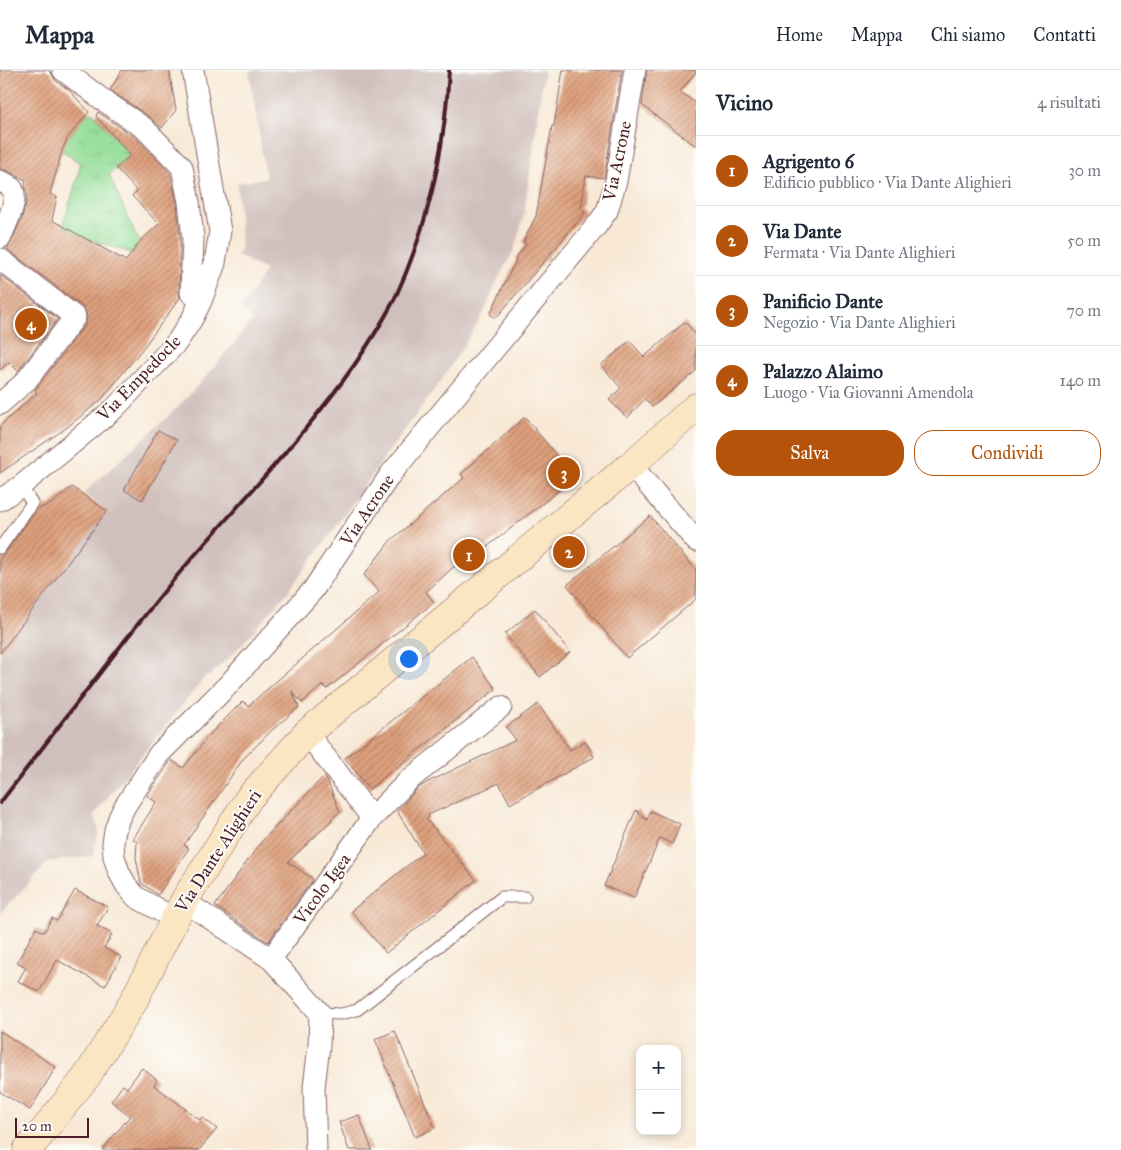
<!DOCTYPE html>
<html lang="it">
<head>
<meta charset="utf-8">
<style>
	body { margin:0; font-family:"IM FELL Great Primer",serif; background:#f6f6f7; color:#1f2937 }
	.controls { position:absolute; right:15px; bottom:15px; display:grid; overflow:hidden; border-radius:10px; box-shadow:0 2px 8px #0003 }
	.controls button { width:45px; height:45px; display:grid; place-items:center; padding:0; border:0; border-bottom:1px solid #e0e1e3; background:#fff; color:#1f2937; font:25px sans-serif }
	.scale { position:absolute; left:15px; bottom:12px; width:74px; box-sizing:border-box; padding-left:5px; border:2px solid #4a1f2b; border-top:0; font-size:14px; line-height:18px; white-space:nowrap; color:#4a1f2b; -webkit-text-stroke:4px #fdfcf7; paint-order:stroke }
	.you { position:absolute; left:408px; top:588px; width:18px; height:18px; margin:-12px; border:4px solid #fff; border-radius:50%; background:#1a73e8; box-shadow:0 0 0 8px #1a73e833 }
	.badge { display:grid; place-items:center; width:32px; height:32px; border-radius:50%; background:#b45309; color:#fff; font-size:16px; font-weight:700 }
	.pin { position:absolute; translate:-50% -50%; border:2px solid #fff; box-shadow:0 1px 5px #0006 }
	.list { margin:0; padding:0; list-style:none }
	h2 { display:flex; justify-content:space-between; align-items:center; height:65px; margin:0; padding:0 20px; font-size:21px }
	h2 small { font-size:16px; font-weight:400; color:#747a83 }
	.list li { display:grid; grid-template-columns:32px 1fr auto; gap:15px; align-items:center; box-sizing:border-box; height:70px; padding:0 20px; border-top:1px solid #e0e1e3 }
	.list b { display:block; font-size:19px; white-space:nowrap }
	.list p { margin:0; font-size:16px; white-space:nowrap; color:#747a83 }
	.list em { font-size:16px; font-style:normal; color:#747a83 }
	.actions { display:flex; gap:10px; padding:15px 20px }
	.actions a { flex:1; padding:11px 0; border:1px solid #b45309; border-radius:20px; text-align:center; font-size:18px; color:#b45309 }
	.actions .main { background:#b45309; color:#fff }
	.map { position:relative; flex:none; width:696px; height:1080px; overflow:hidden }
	header { display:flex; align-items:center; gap:30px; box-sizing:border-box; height:70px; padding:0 25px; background:#fff; border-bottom:1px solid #e0e1e3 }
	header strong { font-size:24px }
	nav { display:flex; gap:28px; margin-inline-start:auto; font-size:18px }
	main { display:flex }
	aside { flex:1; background:#fff }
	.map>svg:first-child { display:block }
	.railway { fill:#d0c0bc }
	.grass { fill:url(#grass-tufts); stroke:#6f7e62 }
	.building { fill:url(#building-hatch) }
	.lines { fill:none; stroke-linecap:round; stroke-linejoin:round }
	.lane-casing { stroke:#876566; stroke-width:13 }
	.street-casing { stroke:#876566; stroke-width:23 }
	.secondary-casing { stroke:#876566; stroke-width:29 }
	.lane { stroke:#fff; stroke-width:11 }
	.street { stroke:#fff; stroke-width:21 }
	.secondary { stroke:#fbe6c3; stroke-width:28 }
	.rail { stroke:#4a1f2b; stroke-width:4 }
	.labels { text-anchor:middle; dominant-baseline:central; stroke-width:4; stroke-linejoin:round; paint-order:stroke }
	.street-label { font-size:18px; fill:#4a1f2b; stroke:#fdfcf7 }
</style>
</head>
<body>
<header>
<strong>Mappa</strong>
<nav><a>Home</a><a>Mappa</a><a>Chi siamo</a><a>Contatti</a></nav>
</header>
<main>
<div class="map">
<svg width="696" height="1080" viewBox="0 0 696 1080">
	<defs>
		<pattern id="grass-tufts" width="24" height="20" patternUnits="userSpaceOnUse" patternTransform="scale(1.25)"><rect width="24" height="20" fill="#94de99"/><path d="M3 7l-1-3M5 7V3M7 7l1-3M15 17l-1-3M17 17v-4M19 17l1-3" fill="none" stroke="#81be84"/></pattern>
		<pattern id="building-hatch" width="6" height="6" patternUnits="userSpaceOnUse" patternTransform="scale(1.25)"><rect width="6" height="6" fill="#dea07d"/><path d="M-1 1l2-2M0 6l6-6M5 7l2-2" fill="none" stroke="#b68267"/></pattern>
	</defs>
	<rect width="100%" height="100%" fill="#fdfcf7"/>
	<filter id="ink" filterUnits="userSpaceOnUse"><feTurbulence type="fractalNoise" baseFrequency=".02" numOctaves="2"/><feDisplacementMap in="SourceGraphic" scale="10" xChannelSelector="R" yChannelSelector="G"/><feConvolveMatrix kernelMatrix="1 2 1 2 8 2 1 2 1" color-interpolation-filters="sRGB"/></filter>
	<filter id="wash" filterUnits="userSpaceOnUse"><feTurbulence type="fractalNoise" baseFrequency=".0096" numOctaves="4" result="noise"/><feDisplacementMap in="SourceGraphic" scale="20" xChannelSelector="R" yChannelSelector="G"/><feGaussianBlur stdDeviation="1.12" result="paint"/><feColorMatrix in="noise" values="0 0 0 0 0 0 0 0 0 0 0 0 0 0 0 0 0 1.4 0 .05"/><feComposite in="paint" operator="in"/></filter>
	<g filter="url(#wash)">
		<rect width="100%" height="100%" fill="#f8e8d5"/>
		<path class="railway" d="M249 0H544L524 145 514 180 497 211 485 240 468 269 441 311 389 381 333 461 283 528 237 580 210 605 205 607 93 746 97 753 99 760 93 786 49 792 0 843V583L107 441 84 423 177 338 211 301 253 250 241 239 266 200 238 186 241 175 237 113 266 108Z"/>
		<path class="grass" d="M89 42 93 43 130 85 109 105 136 166 146 180 132 183 84 168 63 156 79 102 80 93 62 81 67 69Z"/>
		<g id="blocks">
			<path class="building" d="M0 0H47L51 2 55 10 69 20 89 42 67 69 62 81 50 124 57 127 52 150 126 191 140 171 159 154 132 126 137 121 116 98 130 85 96 46 98 42 136 68 170 103 177 134 180 168 179 223 180 228 143 278 101 330 66 358 0 403V356L37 323 35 320 85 255 87 248 86 242 83 237 7 179 11 173 22 148 26 133 27 125 25 116 26 110 19 107 9 101 0 99Z
				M122 0H169L176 40 162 58 151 48 110 20Z
				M563 0H622L604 108 586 106 581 138 585 143 496 248 490 244 516 190 515 189 526 174 523 172 536 146 552 56H554Z
				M647 0H696V2L680 22 696 33V76L642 35Z
				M0 205 58 249 18 301 9 292 0 300Z
				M685 252 696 265V301L652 337 645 329 627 348 609 330 621 318 601 295 630 271 644 287Z
				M525 347 571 403 564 409 561 419 465 494 458 493 426 522 434 532 327 619 323 615 302 633 292 621 299 637 271 661 243 689 184 775 189 778 158 825 141 813 136 788 137 772 133 769 156 732 147 726 171 690 183 698 211 663 243 631 248 636 379 522 364 505 390 471 464 408 461 404Z
				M158 360 177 370 142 430 124 420Z
				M72 417 107 441 0 583V489L6 482 37 439 51 434Z
				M650 446 696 500V529L627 588 567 515Z
				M535 539 570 582 540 607 505 564Z
				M472 587 496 619 369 719 345 688Z
				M538 634 570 680 585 671 594 687 510 734 499 713 428 745 429 748 426 749 476 810 386 883 351 841 423 783 397 741 417 719 428 712 516 670 506 657Z
				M324 706 327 710 340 742 331 749 332 750 288 792 313 809 268 872 215 836 261 772Z
				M636 740 647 750 650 741 680 754 672 774 660 768 634 828 604 816Z
				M75 820 108 837 97 856 112 864 104 878 121 887 105 916 57 890 39 922 18 911 26 897 17 892 36 858 44 862 52 848 57 851Z
				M0 961 56 997 30 1040 0 1022Z
				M395 961 435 1058 415 1067 375 969Z
				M142 998 157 1010 154 1015 200 1050 202 1047 217 1059 199 1080H102L130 1046 111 1031 123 1015 127 1018Z
				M359 1045 372 1080H349L339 1052Z"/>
		</g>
	</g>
	<g filter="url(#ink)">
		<use href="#blocks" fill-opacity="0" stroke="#876566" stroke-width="1"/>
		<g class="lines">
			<defs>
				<path id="lane" d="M0 478 32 433 21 416
					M320 943 341 944 357 940 502 827H525"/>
				<path id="street" d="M63 0 103 30 144 58 182 97 189 132 193 168 191 223 201 231
					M0 111C5 113 10 115 13 120 18 131 5 157 0 168
					M0 189 75 247 26 311 0 334
					M631 395 696 471
					M0 430 21 416 115 338 177 272 192 249 201 231 215 193 220 161 193 0
					M307 663 372 748
					M184 831 271 889 320 943 319 976 314 1017 316 1080
					M175 849 136 827 126 815 119 802 114 787 113 773 115 760 119 748 125 736 159 684 229 614 313 520 390 405 597 155 607 141 616 111 635 0
					M271 889 372 748 409 710 501 637"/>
				<path id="secondary" d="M27 1080 36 1070 87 1006 132 934 184 831 249 728 307 663 631 395 696 337"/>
			</defs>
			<use href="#lane" class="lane-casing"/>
			<use href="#street" class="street-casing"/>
			<use href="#secondary" class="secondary-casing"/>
			<use href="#lane" class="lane"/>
			<use href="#street" class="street"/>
			<use href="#secondary" class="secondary"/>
			<path class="rail" d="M0 733C42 678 84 623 126 569 143 548 159 527 176 507 236 436 302 370 355 294 370 272 384 250 396 226 429 154 445 78 449 0"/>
		</g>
	</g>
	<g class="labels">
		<g class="street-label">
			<text transform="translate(617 91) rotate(-78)">Via Acrone</text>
			<text transform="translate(139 308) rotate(-46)">Via Empedocle</text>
			<text transform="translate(367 440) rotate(-56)">Via Acrone</text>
			<text transform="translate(218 781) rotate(-57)">Via Dante Alighieri</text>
			<text transform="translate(322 819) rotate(-54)">Vicolo Igea</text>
		</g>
	</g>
</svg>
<div class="controls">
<button>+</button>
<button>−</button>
</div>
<div class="scale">20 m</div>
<div class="you"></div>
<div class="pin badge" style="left:469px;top:485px">1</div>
<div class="pin badge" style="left:569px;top:482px">2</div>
<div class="pin badge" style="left:564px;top:403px">3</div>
<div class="pin badge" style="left:31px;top:254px">4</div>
</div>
<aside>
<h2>Vicino<small>4 risultati</small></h2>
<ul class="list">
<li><span class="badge">1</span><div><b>Agrigento 6</b><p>Edificio pubblico · Via Dante Alighieri</p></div><em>30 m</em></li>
<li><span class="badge">2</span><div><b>Via Dante</b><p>Fermata · Via Dante Alighieri</p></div><em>50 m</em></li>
<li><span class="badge">3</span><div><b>Panificio Dante</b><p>Negozio · Via Dante Alighieri</p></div><em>70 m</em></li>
<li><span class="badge">4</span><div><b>Palazzo Alaimo</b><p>Luogo · Via Giovanni Amendola</p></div><em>140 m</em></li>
</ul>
<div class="actions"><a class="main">Salva</a><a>Condividi</a></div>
</aside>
</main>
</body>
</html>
